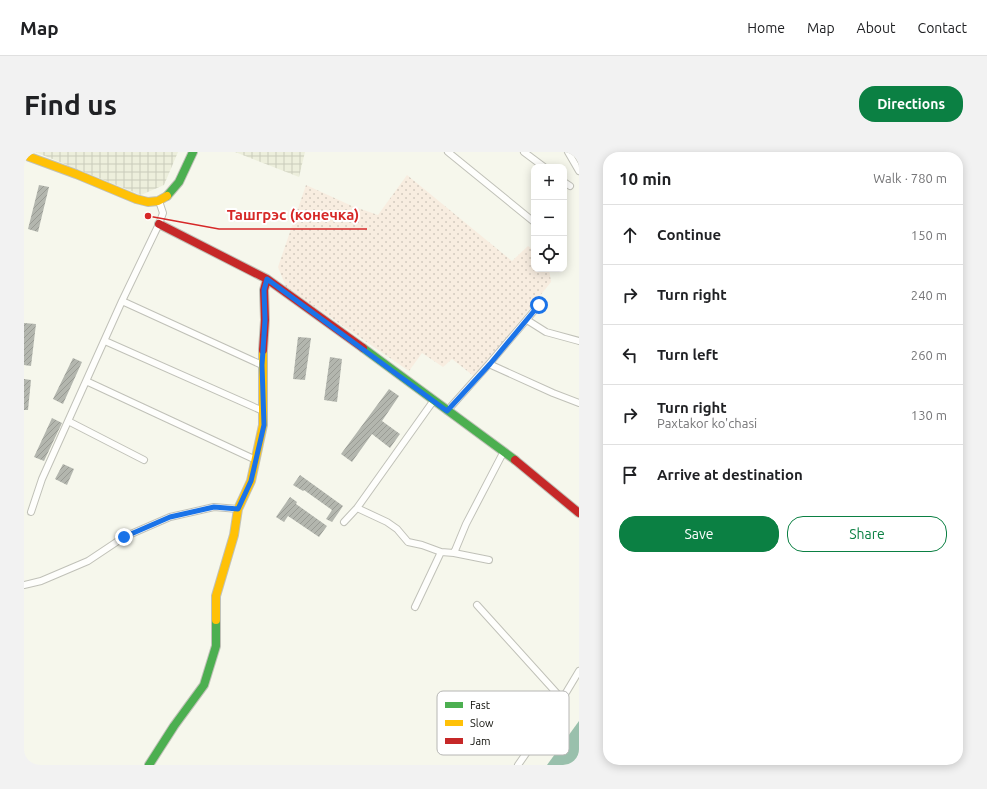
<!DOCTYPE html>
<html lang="en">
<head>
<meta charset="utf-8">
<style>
	body { margin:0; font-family:Ubuntu,sans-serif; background:#f2f2f2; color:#202124 }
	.controls { position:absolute; right:12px; top:12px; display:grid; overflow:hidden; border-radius:8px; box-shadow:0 2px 10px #0003 }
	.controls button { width:36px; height:36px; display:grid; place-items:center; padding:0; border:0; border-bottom:1px solid #e0e0e0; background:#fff; color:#202124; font:20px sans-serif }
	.stop { position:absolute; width:12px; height:12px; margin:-9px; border:3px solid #1a73e8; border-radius:50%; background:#fff }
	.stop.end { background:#1a73e8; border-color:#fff; box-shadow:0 1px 4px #0008 }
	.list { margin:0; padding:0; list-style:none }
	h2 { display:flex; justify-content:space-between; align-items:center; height:52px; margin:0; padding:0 16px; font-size:17px }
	h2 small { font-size:13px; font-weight:400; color:#757577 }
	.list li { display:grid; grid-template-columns:26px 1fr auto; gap:12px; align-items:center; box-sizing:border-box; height:60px; padding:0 16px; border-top:1px solid #e0e0e0 }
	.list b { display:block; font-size:15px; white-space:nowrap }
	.list p { margin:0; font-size:13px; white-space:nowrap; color:#757577 }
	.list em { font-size:13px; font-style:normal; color:#757577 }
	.actions { display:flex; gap:8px; padding:12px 16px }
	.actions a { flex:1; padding:9px 0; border:1px solid #0b8043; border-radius:16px; text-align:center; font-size:14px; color:#0b8043 }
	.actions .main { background:#0b8043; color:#fff }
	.icon { flex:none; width:22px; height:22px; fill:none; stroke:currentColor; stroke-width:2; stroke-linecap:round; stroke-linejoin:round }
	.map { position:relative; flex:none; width:555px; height:613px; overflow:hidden; border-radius:16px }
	header { display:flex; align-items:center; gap:24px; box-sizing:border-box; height:56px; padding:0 20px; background:#fff; border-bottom:1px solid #e0e0e0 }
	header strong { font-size:19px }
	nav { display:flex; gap:22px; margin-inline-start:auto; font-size:14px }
	.intro { display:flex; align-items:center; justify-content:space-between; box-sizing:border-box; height:96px; padding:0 24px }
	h1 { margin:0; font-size:28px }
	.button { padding:10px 18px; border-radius:16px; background:#0b8043; color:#fff; font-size:14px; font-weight:700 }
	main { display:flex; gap:24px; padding:0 24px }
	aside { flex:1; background:#fff; border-radius:16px; box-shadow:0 2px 10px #0003 }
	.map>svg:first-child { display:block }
	.industrial { fill:url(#industrial-grid) }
	.grass { fill:url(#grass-dots) }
	.water { fill:#99c0ac }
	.building { fill:url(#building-hatch) }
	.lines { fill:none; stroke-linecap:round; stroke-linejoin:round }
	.street-casing { stroke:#c0c1b8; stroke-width:8 }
	.fast-casing { stroke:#c0c1b8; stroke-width:10 }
	.slow-casing { stroke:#c0c1b8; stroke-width:10 }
	.jam-casing { stroke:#c0c1b8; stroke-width:10 }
	.street { stroke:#fefefc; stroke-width:6 }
	.fast { stroke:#4caf50; stroke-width:8 }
	.slow { stroke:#ffc107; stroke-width:8 }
	.jam { stroke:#c62828; stroke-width:8 }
	.route { stroke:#1a73e8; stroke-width:5 }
	.key { fill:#fff; stroke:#b6b6b4; stroke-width:1 }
	.key-label { font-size:11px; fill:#0c0c06 }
	.leader { fill:none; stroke:#d62828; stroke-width:1.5 }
	.callout-dot { fill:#d62828; stroke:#fff; stroke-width:1.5 }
	.callout-label { font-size:15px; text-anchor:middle; font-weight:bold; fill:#d62828; stroke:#fff; stroke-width:4; stroke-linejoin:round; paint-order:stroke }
</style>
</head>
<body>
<header>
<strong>Map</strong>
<nav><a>Home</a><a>Map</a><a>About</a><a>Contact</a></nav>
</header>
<div class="intro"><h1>Find us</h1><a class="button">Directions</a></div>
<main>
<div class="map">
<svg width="555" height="613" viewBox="0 0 555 613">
	<defs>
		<pattern id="industrial-grid" width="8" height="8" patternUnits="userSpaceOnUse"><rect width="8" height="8" fill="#edefdc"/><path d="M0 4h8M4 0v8" fill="none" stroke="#caccbb"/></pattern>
		<pattern id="grass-dots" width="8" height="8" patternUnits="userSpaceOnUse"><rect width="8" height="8" fill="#f8ede0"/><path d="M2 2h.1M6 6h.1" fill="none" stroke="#d3cabf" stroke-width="1.8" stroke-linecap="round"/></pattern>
		<pattern id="building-hatch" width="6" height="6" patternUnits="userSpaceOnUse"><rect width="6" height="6" fill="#b3b6ae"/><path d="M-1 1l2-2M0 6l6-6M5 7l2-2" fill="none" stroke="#999b94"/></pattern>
	</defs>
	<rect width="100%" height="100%" fill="#f6f7ec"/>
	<path class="industrial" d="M11 0H154L140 33 117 43Z
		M211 0H281L275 25Z"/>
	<path class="grass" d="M383 23 488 109 504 94 510 99V117H525L527 130 451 225 428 207 419 215 398 201 385 219 262 135 254 115 282 33 328 54 354 63Z"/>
	<path class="water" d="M555 569V604L548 613H523Z"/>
	<path class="building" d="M15 33 25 35 14 80 4 77Z
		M0 171 12 172 7 214 0 213Z
		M274 185 287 186 281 228 269 227Z
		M306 205 318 207 313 250 300 248Z
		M49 206 58 210 39 252 29 247Z
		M0 227 7 228 4 258H0Z
		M365 237 375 244 358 269 376 282 366 296 348 282 328 310 317 302Z
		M28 266 38 271 20 309 10 305Z
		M39 312 50 317 43 333 31 327Z
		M276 323 319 354 308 370 302 367 308 358 280 338 279 339 269 333Z
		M266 345 273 350 272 352 303 374 295 385 264 364 260 370 252 365Z"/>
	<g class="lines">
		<defs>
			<path id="street" d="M424 0 510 70
				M500 0 520 15
				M544 0 555 19
				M540 30 546 34
				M98 149 238 213
				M503 168 522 180 555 189
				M81 189 239 259
				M465 212 529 241 555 251
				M62 229 232 308
				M423 259 465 212 515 153
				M44 269 120 308
				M333 356 363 370 373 377 384 390 398 393 417 400 430 401 442 372 480 299
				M7 360 18 327 98 149 135 72 139 61 135 49
				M320 370 333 356 410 248
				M430 401 465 408
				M0 433 17 429 64 409 100 385 146 365 190 355 214 357
				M453 453 538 547
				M391 455 417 400
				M494 613 528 564 555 519"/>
			<path id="fast" d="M143 44 155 30 169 0
				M339 196 491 308
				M125 613 150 574 180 533 192 494V468"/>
			<path id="slow" d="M0 3 52 22 112 47 124 50 134 49 143 44
				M192 468V444L210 383 214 357 227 329 239 273V198"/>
			<path id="jam" d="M135 72 243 127 339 196
				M239 198 241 168 240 138 243 127
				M491 308 555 361"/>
		</defs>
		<use href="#street" class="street-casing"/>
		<use href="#fast" class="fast-casing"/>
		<use href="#slow" class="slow-casing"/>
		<use href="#jam" class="jam-casing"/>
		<use href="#street" class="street"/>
		<use href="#fast" class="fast"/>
		<use href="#slow" class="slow"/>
		<use href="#jam" class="jam"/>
	</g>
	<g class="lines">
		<path class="route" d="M100 385 146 365 190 355 214 357 227 329 240 273 238 213 241 168 240 138 243 127 423 259 466 212 515 153"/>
	</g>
	<rect x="413" y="539" width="132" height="64" rx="6" class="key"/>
	<rect x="421" y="550" width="18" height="6" fill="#4caf50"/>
	<rect x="421" y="568" width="18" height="6" fill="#ffc107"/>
	<rect x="421" y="586" width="18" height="6" fill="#c62828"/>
	<g class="key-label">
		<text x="446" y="557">Fast</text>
		<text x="446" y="575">Slow</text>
		<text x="446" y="593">Jam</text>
	</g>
	<path class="leader" d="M124 64L195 77H343"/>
	<circle class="callout-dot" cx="124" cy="64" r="4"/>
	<g class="callout-label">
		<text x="269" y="68">Ташгрэс (конечка)</text>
	</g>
</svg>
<div class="controls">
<button>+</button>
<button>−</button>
<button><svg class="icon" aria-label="locate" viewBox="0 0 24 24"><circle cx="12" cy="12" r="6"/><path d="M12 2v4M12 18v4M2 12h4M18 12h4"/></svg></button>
</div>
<div class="stop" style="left:515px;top:153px"></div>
<div class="stop end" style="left:100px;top:385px"></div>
</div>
<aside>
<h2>10 min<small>Walk · 780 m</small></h2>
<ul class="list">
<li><svg class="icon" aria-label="ahead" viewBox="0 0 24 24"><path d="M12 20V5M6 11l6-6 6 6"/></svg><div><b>Continue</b></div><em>150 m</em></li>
<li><svg class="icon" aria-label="right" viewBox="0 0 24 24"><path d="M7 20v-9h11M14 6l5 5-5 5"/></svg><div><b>Turn right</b></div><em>240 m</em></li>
<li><svg class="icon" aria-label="left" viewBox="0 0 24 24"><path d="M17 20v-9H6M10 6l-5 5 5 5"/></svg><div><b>Turn left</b></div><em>260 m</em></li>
<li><svg class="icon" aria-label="right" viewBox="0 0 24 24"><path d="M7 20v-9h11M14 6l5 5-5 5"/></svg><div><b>Turn right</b><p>Paxtakor ko'chasi</p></div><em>130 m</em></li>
<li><svg class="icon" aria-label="arrive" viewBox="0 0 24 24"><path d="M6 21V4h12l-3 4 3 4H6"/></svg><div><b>Arrive at destination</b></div></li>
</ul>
<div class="actions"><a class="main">Save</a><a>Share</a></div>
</aside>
</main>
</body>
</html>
